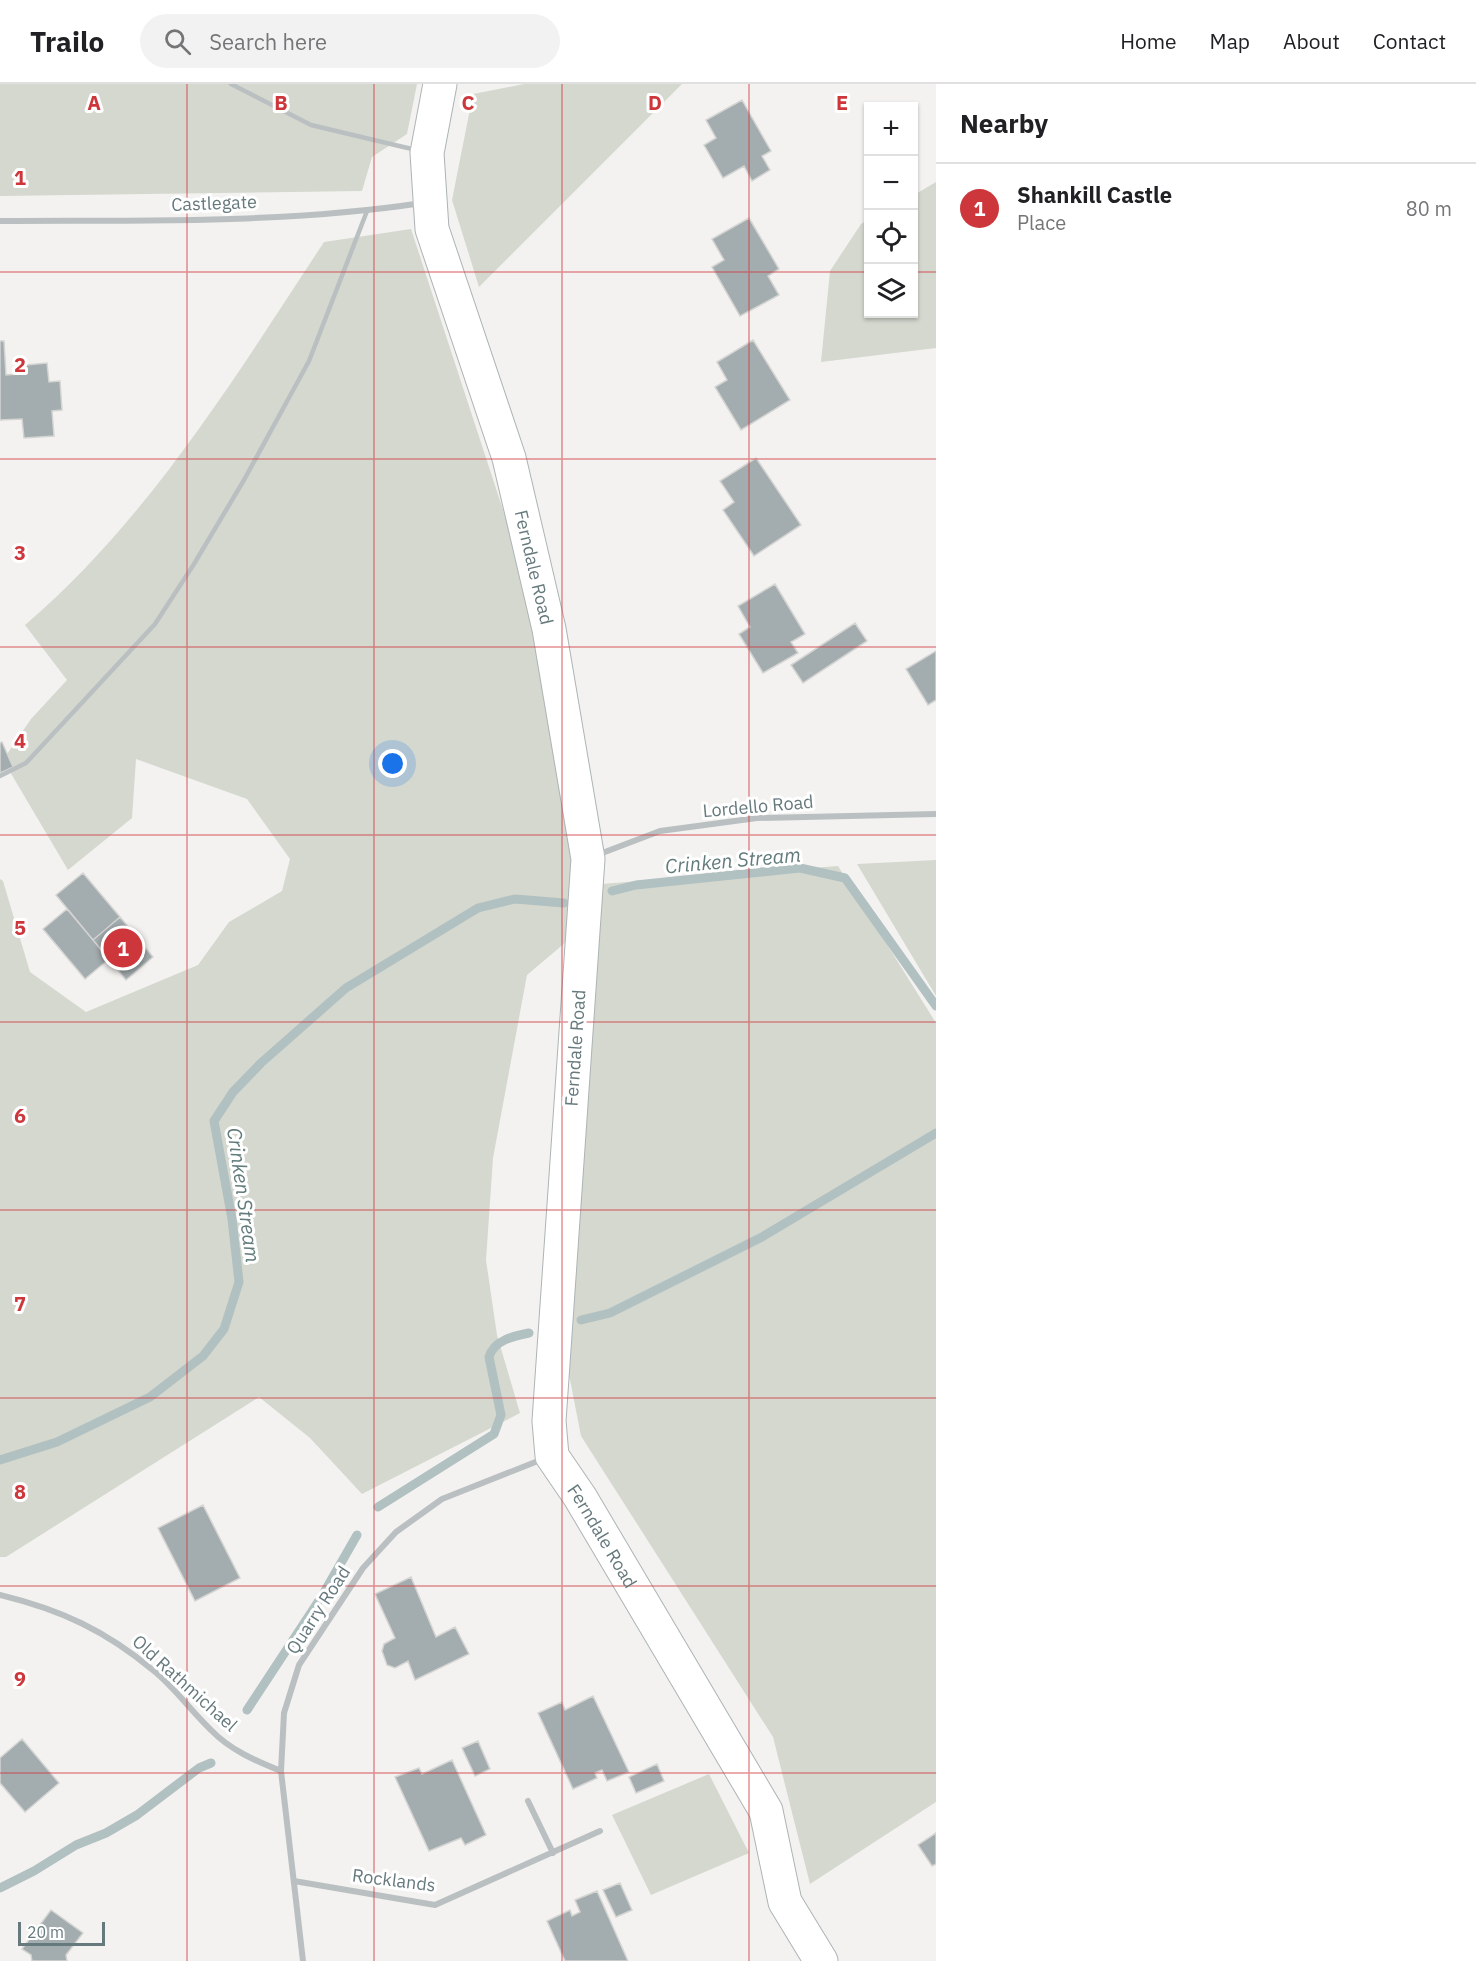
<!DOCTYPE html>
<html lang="en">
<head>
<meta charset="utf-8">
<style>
	body { margin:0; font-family:"IBM Plex Sans",sans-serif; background:#f2f2f2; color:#202124 }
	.controls { position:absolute; right:18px; top:18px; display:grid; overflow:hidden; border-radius:0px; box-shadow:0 2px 4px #0004 }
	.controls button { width:54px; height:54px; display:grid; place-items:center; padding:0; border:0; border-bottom:2px solid #e0e0e0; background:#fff; color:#202124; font:30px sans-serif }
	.scale { position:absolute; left:18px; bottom:15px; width:87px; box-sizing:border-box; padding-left:6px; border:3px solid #66797d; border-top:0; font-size:16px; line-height:21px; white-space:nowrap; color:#66797d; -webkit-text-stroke:4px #fff; paint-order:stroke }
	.you { position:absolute; left:393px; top:680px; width:21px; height:21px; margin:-15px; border:4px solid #fff; border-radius:50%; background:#1a73e8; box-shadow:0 0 0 9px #1a73e833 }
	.badge { display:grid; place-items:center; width:39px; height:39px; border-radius:50%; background:#cd363b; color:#fff; font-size:20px; font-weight:700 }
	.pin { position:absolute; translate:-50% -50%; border:3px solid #fff; box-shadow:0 2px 6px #0006 }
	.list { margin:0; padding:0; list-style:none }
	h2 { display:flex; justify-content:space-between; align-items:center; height:78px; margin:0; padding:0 24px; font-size:26px }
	h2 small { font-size:20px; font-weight:400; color:#757577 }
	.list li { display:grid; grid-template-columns:39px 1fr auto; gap:18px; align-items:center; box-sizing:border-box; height:90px; padding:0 24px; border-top:2px solid #e0e0e0 }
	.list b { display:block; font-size:22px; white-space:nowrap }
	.list p { margin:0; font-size:20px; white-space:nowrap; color:#757577 }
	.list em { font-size:20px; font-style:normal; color:#757577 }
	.icon { flex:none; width:33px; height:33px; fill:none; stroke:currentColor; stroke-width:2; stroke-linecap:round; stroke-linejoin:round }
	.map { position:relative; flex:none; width:936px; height:1877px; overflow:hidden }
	header { display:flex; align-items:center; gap:36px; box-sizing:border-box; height:84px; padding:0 30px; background:#fff; border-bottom:2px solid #e0e0e0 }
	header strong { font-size:28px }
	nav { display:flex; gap:33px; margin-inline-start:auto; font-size:21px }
	.search { width:420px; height:54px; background:#f2f2f2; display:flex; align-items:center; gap:15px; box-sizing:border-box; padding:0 21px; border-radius:33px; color:#757577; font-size:22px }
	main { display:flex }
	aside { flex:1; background:#fff }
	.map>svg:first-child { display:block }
	.green { fill:#d4d8cf }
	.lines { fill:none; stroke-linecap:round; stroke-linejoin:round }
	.stream { stroke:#b1c0c0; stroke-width:9 }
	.building { fill:#a3acae; stroke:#d4d4d3; stroke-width:1.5 }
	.secondary-casing { stroke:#adb4b5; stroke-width:35 }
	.lane { stroke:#bac0c1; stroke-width:4.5 }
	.street { stroke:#bac0c1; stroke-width:6 }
	.secondary { stroke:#fff; stroke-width:33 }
	.grid { fill:none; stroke:#cd363b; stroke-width:1.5; stroke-opacity:0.55 }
	.labels { text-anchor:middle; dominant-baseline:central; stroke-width:6; stroke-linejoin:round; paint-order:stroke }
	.street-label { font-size:18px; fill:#66797d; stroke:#fff }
	.water-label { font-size:20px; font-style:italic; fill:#627b7b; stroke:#fff }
	.grid-label { font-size:20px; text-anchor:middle; font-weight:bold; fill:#cd363b; stroke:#fff; stroke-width:6; stroke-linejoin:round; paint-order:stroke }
</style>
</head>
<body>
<header>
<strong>Trailo</strong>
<div class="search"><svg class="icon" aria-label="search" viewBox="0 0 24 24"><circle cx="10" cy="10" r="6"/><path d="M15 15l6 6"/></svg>Search here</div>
<nav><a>Home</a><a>Map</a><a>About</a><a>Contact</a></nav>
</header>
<main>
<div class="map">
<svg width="936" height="1877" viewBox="0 0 936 1877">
	<rect width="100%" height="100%" fill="#f3f2f0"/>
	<path class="green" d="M0 0H417L407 50 372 73 362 107 0 112Z
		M524 0H682L479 203 452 116 473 10Z
		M936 98V264L821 278 830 187 861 140 868 136V230H914V111Z
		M411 145 527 499 572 762V853L527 891 493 1074 486 1176 497 1251 520 1329 362 1410 310 1354 259 1313 6 1473H0V795L3 797 30 888 86 928 198 881 229 838 282 807 290 775 247 715 136 675 132 734 68 786 3 676 31 635 67 596 25 541C149 435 235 293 324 158Z
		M936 776V912L857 780Z
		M838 782 936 939V1718L810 1800 773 1653 581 1352 567 1280 601 800Z
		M709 1690 749 1769 651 1811 612 1731Z"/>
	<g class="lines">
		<path class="stream" d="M612 807 636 801 800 784 845 794 936 922
			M581 1236 610 1229 762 1153 936 1049
			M0 1376 57 1358 150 1313 203 1272 224 1245 239 1198 232 1135 214 1037 233 1008 261 979 346 904 478 824 515 815 564 819
			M378 1423 494 1350 501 1331 489 1273C494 1256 514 1252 529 1249
			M247 1626 322 1512 357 1451
			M0 1804 34 1787 76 1761 106 1749 137 1731 199 1684 211 1679"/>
	</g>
	<path class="building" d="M742 16 771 67 762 72 770 86 752 97 744 82 723 94 704 61 716 54 706 36Z
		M749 134 779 185 768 192 779 211 740 232 712 183 724 176 712 155Z
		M753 256 790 316 741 346 715 303 727 296 717 278Z
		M0 257H4L6 291 17 290 16 282 47 279 49 298 60 297 62 326 52 327 54 352 24 354 22 335 0 336Z
		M756 374 801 441 754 472 723 426 734 418 720 397Z
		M775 500 805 550 791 558 798 569 763 589 739 550 750 543 738 522Z
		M855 539 867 557 803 599 791 581Z
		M936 567V616L928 621 906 585Z
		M2 658 13 683 0 689V659Z
		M83 789 120 833 93 856 56 811Z
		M67 825 109 875 85 895 43 845Z
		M120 833 153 873 126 896 93 856Z
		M203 1421 240 1494 195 1517 158 1444Z
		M411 1493 436 1553 455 1543 469 1570 415 1596 408 1577 395 1584 387 1581 382 1567 384 1560 395 1554 375 1510Z
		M593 1612 629 1688 607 1697 602 1686 595 1689 597 1694 573 1705 538 1629 562 1618 565 1626Z
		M22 1655 59 1699 25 1728 0 1699V1674Z
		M478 1657 490 1685 475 1692 462 1664Z
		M452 1676 486 1751 465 1761 461 1754 429 1767 395 1693 419 1684 422 1690Z
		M657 1680 664 1697 636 1709 629 1693Z
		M936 1749V1780L932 1782 918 1761Z
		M620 1799 632 1826 616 1833 603 1806Z
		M597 1807 628 1877H565L547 1837 570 1826 572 1832 580 1828 575 1816Z
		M51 1826 83 1849 66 1871 67 1877H32L31 1871 22 1865Z"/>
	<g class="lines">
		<defs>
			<g id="secondary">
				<path id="s1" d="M440 0 427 69 432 145 509 374 549 545 588 775 549 1337 552 1372 580 1413 766 1727 785 1818 821 1877"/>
			</g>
		</defs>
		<use href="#secondary" class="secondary-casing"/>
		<path class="lane" d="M231 0 311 41 416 66
			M0 692 26 679 155 540 194 480 244 396 309 277 367 127"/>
		<path class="street" d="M0 137C140 136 283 140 422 119
			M597 771 660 747 757 734 936 730
			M0 1511C61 1526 105 1546 154 1587 175 1604 191 1627 211 1646 230 1666 256 1677 281 1687
			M528 1717 553 1769
			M294 1797 435 1821 600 1747
			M303 1877 281 1687 284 1629 299 1581 363 1484 396 1448 442 1415 543 1375"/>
		<use href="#secondary" class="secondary"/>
	</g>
	<path class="grid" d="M187 0V1877M374 0V1877M562 0V1877M749 0V1877M0 188H868M914 188H936M0 375H936M0 563H936M0 751H936M0 938H936M0 1126H936M0 1314H936M0 1502H936M0 1689H936"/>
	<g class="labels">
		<g class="street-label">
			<text transform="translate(214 119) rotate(-2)">Castlegate</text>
			<text stroke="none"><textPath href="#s1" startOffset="500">Ferndale Road</textPath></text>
			<text transform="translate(758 722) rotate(-5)">Lordello Road</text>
			<text transform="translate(575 964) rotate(-86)">Ferndale Road</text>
			<text stroke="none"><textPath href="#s1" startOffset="1490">Ferndale Road</textPath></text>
			<text transform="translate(318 1526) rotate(-57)">Quarry Road</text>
			<text transform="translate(185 1599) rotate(42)">Old Rathmichael</text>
			<text transform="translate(394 1796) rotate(7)">Rocklands</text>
		</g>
		<g class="water-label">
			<text transform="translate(733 776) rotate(-5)">Crinken Stream</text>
			<text transform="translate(244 1111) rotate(82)">Crinken Stream</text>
		</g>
	</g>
	<g class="grid-label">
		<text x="94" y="26">A</text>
		<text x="281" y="26">B</text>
		<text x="468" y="26">C</text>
		<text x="655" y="26">D</text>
		<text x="842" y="26">E</text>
		<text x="20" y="101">1</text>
		<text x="20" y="288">2</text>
		<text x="20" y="476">3</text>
		<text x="20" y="664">4</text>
		<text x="20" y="851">5</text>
		<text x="20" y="1039">6</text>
		<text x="20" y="1227">7</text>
		<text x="20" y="1415">8</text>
		<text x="20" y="1602">9</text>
	</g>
</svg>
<div class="controls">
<button>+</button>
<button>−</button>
<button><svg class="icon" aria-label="locate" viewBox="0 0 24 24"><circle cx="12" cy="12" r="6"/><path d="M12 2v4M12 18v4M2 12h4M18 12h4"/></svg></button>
<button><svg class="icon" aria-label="layers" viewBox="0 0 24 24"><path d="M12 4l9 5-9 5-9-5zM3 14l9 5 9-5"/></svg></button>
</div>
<div class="scale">20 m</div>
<div class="you"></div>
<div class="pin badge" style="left:123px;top:864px">1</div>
</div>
<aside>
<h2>Nearby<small></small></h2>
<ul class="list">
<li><span class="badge">1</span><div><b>Shankill Castle</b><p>Place</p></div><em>80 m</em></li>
</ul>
</aside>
</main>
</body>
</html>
